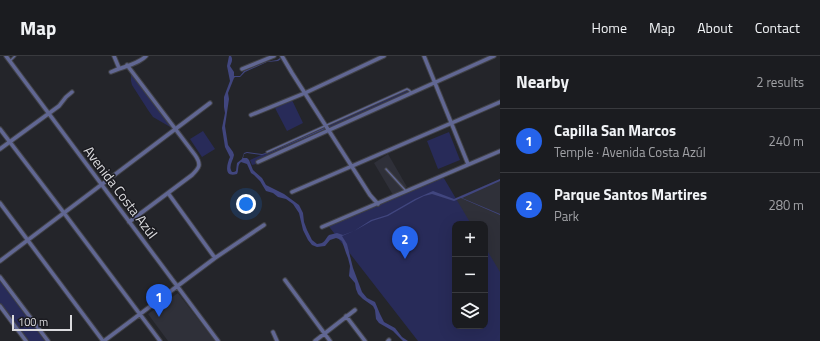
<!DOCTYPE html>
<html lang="en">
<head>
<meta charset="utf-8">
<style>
	body { margin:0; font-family:"Titillium Web",sans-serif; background:#242529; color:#f1f3f6 }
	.controls { position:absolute; right:12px; bottom:12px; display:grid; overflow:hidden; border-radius:8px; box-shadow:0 4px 16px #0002 }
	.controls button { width:36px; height:36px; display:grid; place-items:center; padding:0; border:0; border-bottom:1px solid #393a3e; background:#1b1c20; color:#f1f3f6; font:20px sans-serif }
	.scale { position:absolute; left:12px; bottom:10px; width:60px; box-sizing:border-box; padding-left:4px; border:2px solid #dbdbde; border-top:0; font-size:11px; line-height:14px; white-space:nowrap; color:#dbdbde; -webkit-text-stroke:3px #1b1b20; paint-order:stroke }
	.you { position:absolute; left:246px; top:148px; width:14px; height:14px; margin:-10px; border:3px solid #fff; border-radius:50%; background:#1a73e8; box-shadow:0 0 0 6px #1a73e833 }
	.badge { display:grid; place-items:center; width:26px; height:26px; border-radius:50%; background:#2563eb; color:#fff; font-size:13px; font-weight:700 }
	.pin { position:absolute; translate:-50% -33px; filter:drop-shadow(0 1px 2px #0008) }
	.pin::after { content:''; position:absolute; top:21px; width:14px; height:12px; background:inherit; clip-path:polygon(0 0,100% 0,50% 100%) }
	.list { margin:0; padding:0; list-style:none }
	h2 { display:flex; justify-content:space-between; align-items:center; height:52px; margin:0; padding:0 16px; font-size:17px }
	h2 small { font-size:13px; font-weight:400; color:#a0a1a5 }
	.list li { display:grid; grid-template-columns:26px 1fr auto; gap:12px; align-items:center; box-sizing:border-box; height:64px; padding:0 16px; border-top:1px solid #393a3e }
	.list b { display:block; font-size:15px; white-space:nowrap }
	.list p { margin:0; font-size:13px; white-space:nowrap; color:#a0a1a5 }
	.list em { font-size:13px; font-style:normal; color:#a0a1a5 }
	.icon { flex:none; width:22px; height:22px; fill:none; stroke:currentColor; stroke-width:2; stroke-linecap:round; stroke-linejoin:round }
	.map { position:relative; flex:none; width:500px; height:285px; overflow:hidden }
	header { display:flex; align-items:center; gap:24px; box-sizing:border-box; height:56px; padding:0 20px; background:#1b1c20; border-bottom:1px solid #393a3e }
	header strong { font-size:19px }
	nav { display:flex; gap:22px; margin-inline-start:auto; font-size:14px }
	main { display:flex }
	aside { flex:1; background:#1b1c20 }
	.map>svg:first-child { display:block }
	.built { fill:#2f3039 }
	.green { fill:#282b59 }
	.forest { fill:#41467f }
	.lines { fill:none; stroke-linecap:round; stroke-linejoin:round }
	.service-casing { stroke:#414247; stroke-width:3.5 }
	.minor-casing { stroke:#414247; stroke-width:5.5 }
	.service { stroke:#616793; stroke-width:1.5 }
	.minor { stroke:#616793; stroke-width:3.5 }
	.labels { text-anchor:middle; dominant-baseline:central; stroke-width:3; stroke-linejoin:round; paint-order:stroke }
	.street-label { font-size:14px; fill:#dbdbde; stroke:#1b1b20 }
</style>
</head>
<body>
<header>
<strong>Map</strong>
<nav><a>Home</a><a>Map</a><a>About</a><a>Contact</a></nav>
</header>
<main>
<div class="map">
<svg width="500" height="285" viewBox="0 0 500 285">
	<rect width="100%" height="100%" fill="#24252a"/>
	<path class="built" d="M388 98 407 131 393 139 374 107Z
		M500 123V220L485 196V168H468L453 143Z
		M178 237 215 285H168L148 258Z"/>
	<path class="green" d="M131 16 132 17 172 72 153 61 148 54 132 29 131 25Z
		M407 34H408L410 36 330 72 329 71V69Z
		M292 44 303 67 287 75 275 52Z
		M323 70 326 73 325 75 256 106V108L252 109 250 104Z
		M203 75 215 93 202 101 190 83Z
		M449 76 460 104 438 113 427 85Z
		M442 119 471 168H455V270H485V191L500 216V285H418L327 168Z
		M0 224 45 285H29L0 247Z"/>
	<path class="forest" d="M229 0H231C233 3 232 6 230 10L234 16V20H240L244 15 265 6 277 4 280 2 281 3 278 5 267 6 245 16 240 21H235L234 22 228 37 229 43 225 70 228 89 233 96 234 99C233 105 228 110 232 116H234L236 115 237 107 242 103 244 97 247 96 262 98 270 96 324 72 325 73 271 96 262 99 247 97 244 98 243 102H247L249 104 253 114 262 122 266 129 284 138 299 149 303 157 304 166 307 174 312 184 317 188C326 187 324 184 329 179L337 177 343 179 354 175 371 164 387 159 415 143 433 135 454 143 500 123V125L462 142 500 158V159L461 142 454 145 432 138 424 140 416 144 388 160 372 165 354 175 342 180 347 188 353 212 362 236 367 242 375 246 380 258 384 266 395 272 402 281 408 285H403L393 275 379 267 376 263 375 254 373 250 363 243 358 238 356 233 355 227 349 220 350 210 348 202 346 197 342 185 339 183 336 182 330 184 325 190 317 191 312 189 308 184 303 174 299 157 293 148 286 143 278 141 273 137 266 135 260 125 254 119 251 117 247 108 241 106C237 109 239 115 237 118 223 122 227 108 230 101L225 91 222 72 225 57 224 51V41L230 25 227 10Z"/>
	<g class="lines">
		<defs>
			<path id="service" d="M10 5 15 0
				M267 96 407 33 409 34 412 37
				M386 113 406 135"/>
			<path id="minor" d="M6 0 218 285
				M114 0 119 12
				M282 0 292 17 370 139 378 148
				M424 0 468 108
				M127 9 195 99C202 109 199 112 192 119L129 166
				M242 13 274 0
				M111 16C122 11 139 8 146 0
				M251 59 305 37 384 0
				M0 73 64 157 160 285
				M0 93 59 50 66 41 72 36
				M258 106 494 0
				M292 136 500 46
				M168 137 215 202
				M0 147 103 285
				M322 171 500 95
				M0 205 210 47
				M0 221 48 285
				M285 224 330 285
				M0 250 26 285
				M346 260 365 285
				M273 276 277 285
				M104 285 215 202 264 169
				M315 285 355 254
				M388 285 389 284"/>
		</defs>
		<use href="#service" class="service-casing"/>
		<use href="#minor" class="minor-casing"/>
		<use href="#service" class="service"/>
		<use href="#minor" class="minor"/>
	</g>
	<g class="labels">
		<g class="street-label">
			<text transform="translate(121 136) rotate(53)">Avenida Costa Azúl</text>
		</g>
	</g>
</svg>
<div class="controls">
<button>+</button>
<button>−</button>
<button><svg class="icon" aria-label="layers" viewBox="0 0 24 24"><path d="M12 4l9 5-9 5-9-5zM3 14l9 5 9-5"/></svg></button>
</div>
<div class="scale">100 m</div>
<div class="you"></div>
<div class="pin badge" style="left:159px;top:261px">1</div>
<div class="pin badge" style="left:405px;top:203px">2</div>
</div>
<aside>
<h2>Nearby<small>2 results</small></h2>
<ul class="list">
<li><span class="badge">1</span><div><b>Capilla San Marcos</b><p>Temple · Avenida Costa Azúl</p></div><em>240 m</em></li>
<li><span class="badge">2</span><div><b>Parque Santos Martires</b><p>Park</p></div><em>280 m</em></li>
</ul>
</aside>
</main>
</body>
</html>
